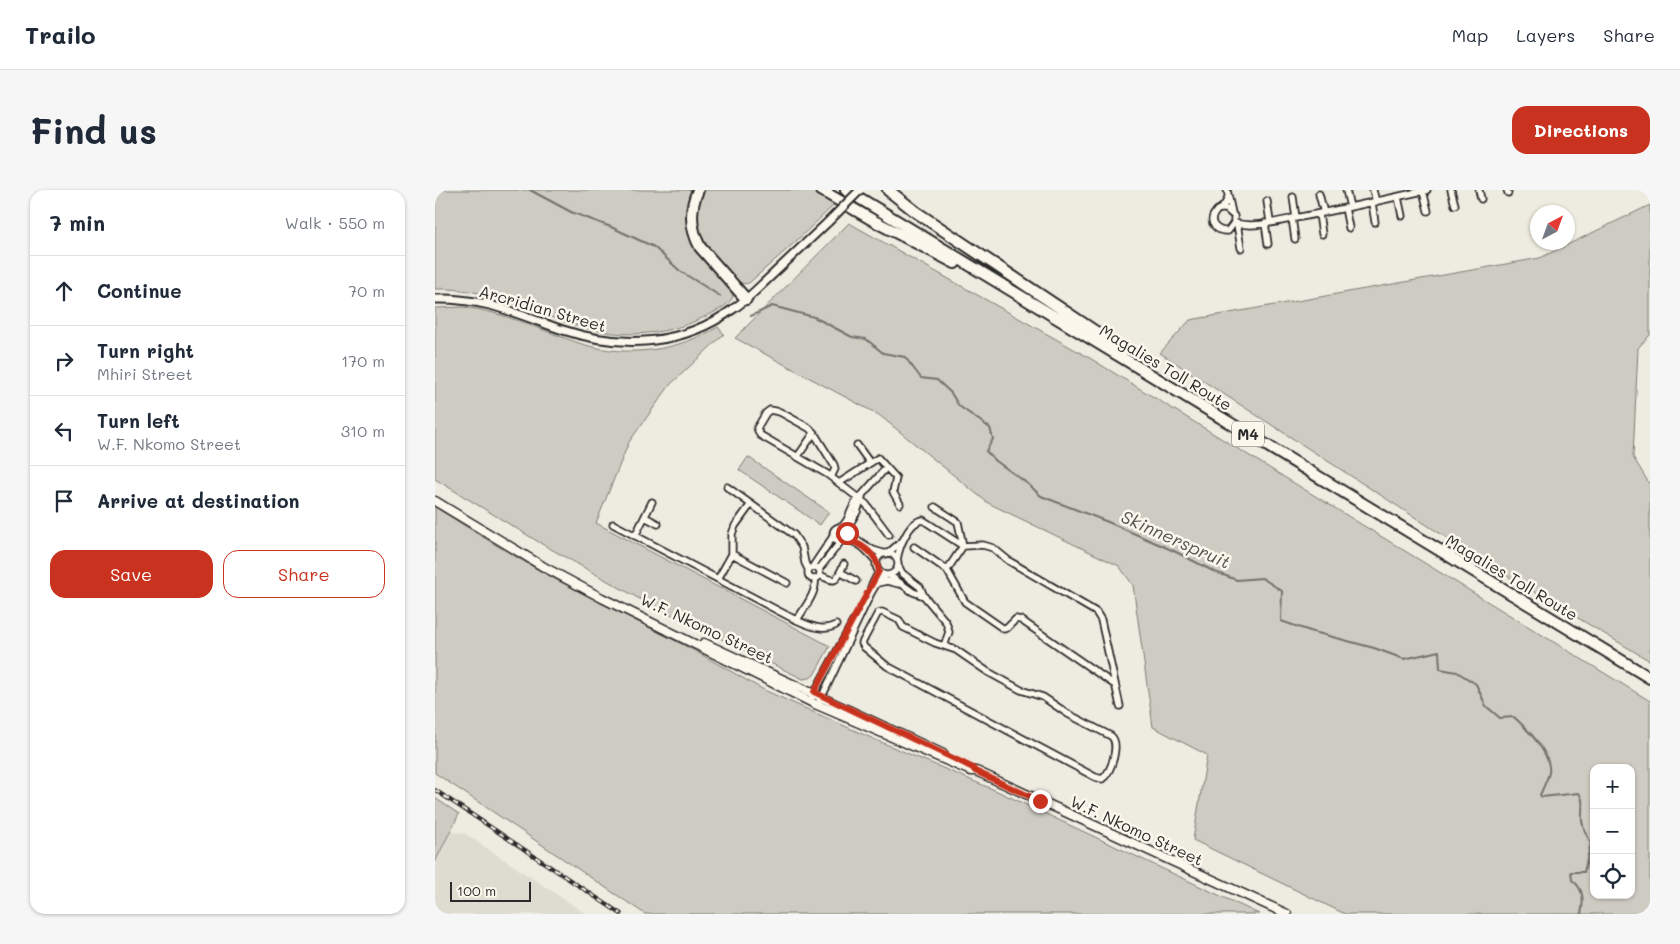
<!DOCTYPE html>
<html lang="en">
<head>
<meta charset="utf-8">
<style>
	body { margin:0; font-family:Mali,sans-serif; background:#f6f6f7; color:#1f2937 }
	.controls { position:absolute; right:15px; bottom:15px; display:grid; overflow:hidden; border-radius:10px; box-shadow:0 1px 4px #0004 }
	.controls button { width:45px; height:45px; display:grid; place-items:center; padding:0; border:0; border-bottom:1px solid #e0e1e3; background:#fff; color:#1f2937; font:25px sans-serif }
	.compass { position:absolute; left:1095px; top:15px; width:45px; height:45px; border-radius:50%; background:#fff; box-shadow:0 1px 4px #0004; rotate:41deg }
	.scale { position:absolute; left:15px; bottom:12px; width:81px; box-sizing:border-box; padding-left:5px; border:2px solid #2b2b2b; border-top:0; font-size:14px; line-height:18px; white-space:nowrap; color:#2b2b2b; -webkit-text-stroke:4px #fbf7ec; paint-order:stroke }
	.stop { position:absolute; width:15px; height:15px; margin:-11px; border:4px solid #c8321e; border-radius:50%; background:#fff }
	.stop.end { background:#c8321e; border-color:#fff; box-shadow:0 1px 5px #0008 }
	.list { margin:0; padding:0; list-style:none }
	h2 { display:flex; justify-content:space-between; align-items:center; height:65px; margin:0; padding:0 20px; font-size:21px }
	h2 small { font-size:16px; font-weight:400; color:#747a83 }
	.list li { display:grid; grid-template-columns:32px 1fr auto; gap:15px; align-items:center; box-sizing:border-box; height:70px; padding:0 20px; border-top:1px solid #e0e1e3 }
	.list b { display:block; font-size:19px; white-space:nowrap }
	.list p { margin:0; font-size:16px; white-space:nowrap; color:#747a83 }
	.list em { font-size:16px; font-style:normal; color:#747a83 }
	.actions { display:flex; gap:10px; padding:15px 20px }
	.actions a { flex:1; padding:11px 0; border:1px solid #c8321e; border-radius:15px; text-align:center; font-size:18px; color:#c8321e }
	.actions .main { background:#c8321e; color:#fff }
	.icon { flex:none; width:28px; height:28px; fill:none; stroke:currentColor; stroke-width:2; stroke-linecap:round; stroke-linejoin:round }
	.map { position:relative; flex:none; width:1215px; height:724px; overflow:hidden; border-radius:15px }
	header { display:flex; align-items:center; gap:30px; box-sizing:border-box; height:70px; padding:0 25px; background:#fff; border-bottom:1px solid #e0e1e3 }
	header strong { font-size:24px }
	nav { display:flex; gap:28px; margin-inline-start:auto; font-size:18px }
	.intro { display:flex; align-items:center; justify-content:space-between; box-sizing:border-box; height:120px; padding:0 30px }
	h1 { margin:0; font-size:35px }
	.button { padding:12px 22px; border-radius:15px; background:#c8321e; color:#fff; font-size:18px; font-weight:700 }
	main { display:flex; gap:30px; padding:0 30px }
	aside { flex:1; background:#fff; border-radius:15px; box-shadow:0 1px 4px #0004 }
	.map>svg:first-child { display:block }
	.built { fill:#dedbd1 }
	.green { fill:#cecbc2; stroke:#7c7b76; fill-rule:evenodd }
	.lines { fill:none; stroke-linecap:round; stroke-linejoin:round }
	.stream { stroke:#74726e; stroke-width:2 }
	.minor-casing { stroke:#2b2b2b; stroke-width:9 }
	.tertiary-casing { stroke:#2b2b2b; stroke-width:11 }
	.secondary-casing { stroke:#2b2b2b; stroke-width:11 }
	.motorway-casing { stroke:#2b2b2b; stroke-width:14 }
	.minor { stroke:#fbf7ec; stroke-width:5.5 }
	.tertiary { stroke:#fbf7ec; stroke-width:7 }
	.secondary { stroke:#fbf7ec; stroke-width:8 }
	.motorway { stroke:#fbf7ec; stroke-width:10 }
	.rail-casing { stroke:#2b2b2b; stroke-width:4 }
	.rail { stroke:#fbf7ec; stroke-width:2; stroke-dasharray:5.5; stroke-linecap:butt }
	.tertiary-bridge-casing { stroke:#2b2b2b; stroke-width:11; stroke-linecap:butt }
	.tertiary-bridge { stroke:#fbf7ec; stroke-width:7 }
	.route { stroke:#c8321e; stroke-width:6 }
	.labels { text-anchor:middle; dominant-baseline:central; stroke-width:5; stroke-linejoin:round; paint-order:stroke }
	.shield { fill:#fbf7ec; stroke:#696865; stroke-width:1 }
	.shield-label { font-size:15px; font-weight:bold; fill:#2b2b2b }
	.street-label { font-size:16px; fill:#2b2b2b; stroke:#fbf7ec }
	.water-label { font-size:18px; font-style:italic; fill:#555552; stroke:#fbf7ec }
</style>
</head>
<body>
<header>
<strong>Trailo</strong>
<nav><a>Map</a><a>Layers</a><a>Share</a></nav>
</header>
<div class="intro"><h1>Find us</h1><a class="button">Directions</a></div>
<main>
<aside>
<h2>7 min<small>Walk · 550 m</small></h2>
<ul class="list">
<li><svg class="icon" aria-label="ahead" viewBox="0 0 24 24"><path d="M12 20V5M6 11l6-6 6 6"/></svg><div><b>Continue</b></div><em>70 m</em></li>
<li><svg class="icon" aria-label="right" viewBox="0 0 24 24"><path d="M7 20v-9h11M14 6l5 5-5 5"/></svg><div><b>Turn right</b><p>Mhiri Street</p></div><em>170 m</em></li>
<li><svg class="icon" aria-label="left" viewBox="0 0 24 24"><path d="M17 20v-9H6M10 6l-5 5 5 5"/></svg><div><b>Turn left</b><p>W.F. Nkomo Street</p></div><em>310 m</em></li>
<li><svg class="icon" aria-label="arrive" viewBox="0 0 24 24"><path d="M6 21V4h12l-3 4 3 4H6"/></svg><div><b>Arrive at destination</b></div></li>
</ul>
<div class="actions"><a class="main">Save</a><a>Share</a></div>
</aside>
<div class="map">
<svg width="1215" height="724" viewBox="0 0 1215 724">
	<rect width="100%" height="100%" fill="#eeebe0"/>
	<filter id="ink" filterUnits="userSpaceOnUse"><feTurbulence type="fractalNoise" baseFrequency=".02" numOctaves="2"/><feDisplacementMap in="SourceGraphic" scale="10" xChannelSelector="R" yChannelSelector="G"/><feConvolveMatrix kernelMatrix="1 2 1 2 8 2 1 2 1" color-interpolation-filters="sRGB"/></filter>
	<g filter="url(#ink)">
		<path class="built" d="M16 642 29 643 151 724H0V672Z"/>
		<path class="green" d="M0 0H257C238 44 271 69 297 100L298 107C292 118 275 124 263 130 227 146 185 148 147 137 95 123 57 97 0 99Z
			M268 0H376L400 14 358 54 314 93C308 95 305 92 300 89 276 61 250 40 268 0Z
			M1215 15V145L1203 158 1198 267 1215 295V471L1054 375 725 163 755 130 1105 68Z
			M414 33 653 167 1215 511V724H910L758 650 772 565 718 537 698 395 684 376 553 313 444 225 300 148ZM1159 578H1196V705H1159Z
			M28 117C70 122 107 141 147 154 194 168 241 161 283 137L289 144 235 195 194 252 161 333 395 456 379 485 375 488 368 489 203 408 107 354 0 289V118Z
			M313 267 394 322 385 335 304 280Z
			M0 317 59 354 114 386 260 461 329 500 441 550 562 601 824 724H210L0 583Z
			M0 608 24 624 0 672Z"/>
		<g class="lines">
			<path class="stream" d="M95 0 136 22 176 37 219 57 245 81 285 106
				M316 126 337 116 379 127 417 147 431 149 448 163 470 167 486 188 502 190 516 203 524 216 555 238 558 249 551 261 561 271 593 294 606 306 673 332 739 361 780 382 802 390 827 388 847 401 846 431 875 441 939 458 969 469 1004 461 1005 479 1022 482 1041 494 1051 516 1065 528 1079 527C1092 539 1117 563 1114 583 1112 590 1108 598 1105 605L1107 607 1144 603C1150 611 1146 620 1147 630 1148 639 1151 645 1156 653L1149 682H1136L1137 690C1149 699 1149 710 1146 724"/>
			<defs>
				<path id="minor" d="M792 0 797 23
					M911 0 915 17
					M938 0 941 12
					M1016 0 1020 15
					M1044 0 1046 9
					M1072 0 1073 3
					M988 1 993 21
					M884 4 889 23
					M858 7 861 28
					M963 7 967 26
					M832 11 835 32
					M937 13 940 32
					M910 18 914 38
					M786 19H791L799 26V33L793 41C783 42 772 33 780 23 784 17 782 22 786 18 789 16 792 10 793 7
					M884 24 887 44
					M857 28 860 49
					M799 33C819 38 840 32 860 28 904 20 948 10 992 0
					M830 33 833 54
					M802 34 806 58
					M422 255 435 273
					M363 266 379 243
					M396 287 400 279 399 275 379 243 374 238 345 222 335 220 331 223 322 238 325 245 392 284 431 314 454 345
					M404 293 443 268 461 288 458 302 465 314
					M292 297 359 345 367 357 370 373 373 379
					M500 317 523 332 528 356 512 380
					M210 327 223 334
					M178 334 357 428C371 434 386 443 401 435
					M407 337 412 330 422 308 427 305 451 278
					M398 344a7 7 0 1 1 14 0a7 7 0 1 1-14 0Z
					M411 340 422 322 427 307
					M412 343 438 360 451 364
					M200 346 217 312
					M409 350C425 351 432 361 442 372
					M479 357 512 380 530 412 569 439 572 438 581 429 586 430 680 495
					M453 363 466 352
					M441 374a11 11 0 1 1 22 0a11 11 0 1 1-22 0Z
					M297 364 352 393
					M462 370C464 357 474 331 488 330L528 356 548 355 558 358 574 371 661 422 666 430 685 516
					M463 375 467 383 485 397 489 406 511 432 514 442 509 456
					M378 376 399 345
					M373 383a6 6 0 1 1 12 0a6 6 0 1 1-12 0Z
					M384 379 407 350
					M405 382 421 391
					M385 385C402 394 401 391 409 374
					M454 385 478 402 489 406
					M283 389 297 364V344L300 336 316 314
					M443 393 452 391 464 394
					M436 397 444 381
					M447 422 464 430 468 437 500 453 521 460 553 482 586 500 608 507 633 524 676 546C685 553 677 582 667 589L660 587 452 476 429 457 427 453 443 423Z
					M362 430C369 418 382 403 380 389
					M377 507 419 430
					M383 515 436 403 445 388 452 385"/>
				<path id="tertiary" d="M0 109C52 108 81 124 128 140 186 159 248 156 298 119 312 110 323 98 335 87 355 68 374 50 393 32"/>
				<path id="secondary" d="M0 311 109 377 167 408 380 514 536 581H541L852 724
					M269 453 508 564"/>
				<path id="motorway" d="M263 0C254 20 255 38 265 57L311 109
					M386 0 441 32 520 73
					M411 0 1215 488
					M453 0 481 22 688 160"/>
			</defs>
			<use href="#minor" class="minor-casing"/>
			<use href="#tertiary" class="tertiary-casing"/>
			<use href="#secondary" class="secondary-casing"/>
			<use href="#motorway" class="motorway-casing"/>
			<use href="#minor" class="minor"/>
			<use href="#tertiary" class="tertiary"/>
			<use href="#secondary" class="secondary"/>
			<use href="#motorway" class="motorway"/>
			<defs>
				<path id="rail" d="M0 600 186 724"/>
			</defs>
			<use href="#rail" class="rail-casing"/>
			<use href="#rail" class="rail"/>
			<defs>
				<path id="tertiary-bridge" d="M393 32 425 0"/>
			</defs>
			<use href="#tertiary-bridge" class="tertiary-bridge-casing"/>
			<use href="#tertiary-bridge" class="tertiary-bridge"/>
		</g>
	</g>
	<g class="lines" filter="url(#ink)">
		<path class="route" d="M412 343 411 347 409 350C422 351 437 360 442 373 443 376 443 379 444 381L379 502 526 572 538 578 540 581 605 611"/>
	</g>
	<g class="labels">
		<rect class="shield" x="797" y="231.5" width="32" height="25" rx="4"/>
		<g class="shield-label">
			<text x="813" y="244">M4</text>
		</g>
		<g class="street-label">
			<text transform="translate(108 118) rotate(16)">Arcridian Street</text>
			<text transform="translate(731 177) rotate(31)">Magalies Toll Route</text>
			<text transform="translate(1077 387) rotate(31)">Magalies Toll Route</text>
			<text transform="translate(272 438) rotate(25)">W.F. Nkomo Street</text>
			<text transform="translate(702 640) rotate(25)">W.F. Nkomo Street</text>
		</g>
		<g class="water-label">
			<text transform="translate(741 349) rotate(24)">Skinnerspruit</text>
		</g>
	</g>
</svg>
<div class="controls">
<button>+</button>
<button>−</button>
<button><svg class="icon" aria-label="locate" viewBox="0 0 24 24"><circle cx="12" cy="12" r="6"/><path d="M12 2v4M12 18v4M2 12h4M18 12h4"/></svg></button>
</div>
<svg class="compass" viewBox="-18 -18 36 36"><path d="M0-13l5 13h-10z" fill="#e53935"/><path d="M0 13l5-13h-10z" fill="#747a83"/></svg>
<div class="scale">100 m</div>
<div class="stop" style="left:412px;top:343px"></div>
<div class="stop end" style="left:605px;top:611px"></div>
</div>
</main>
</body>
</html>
